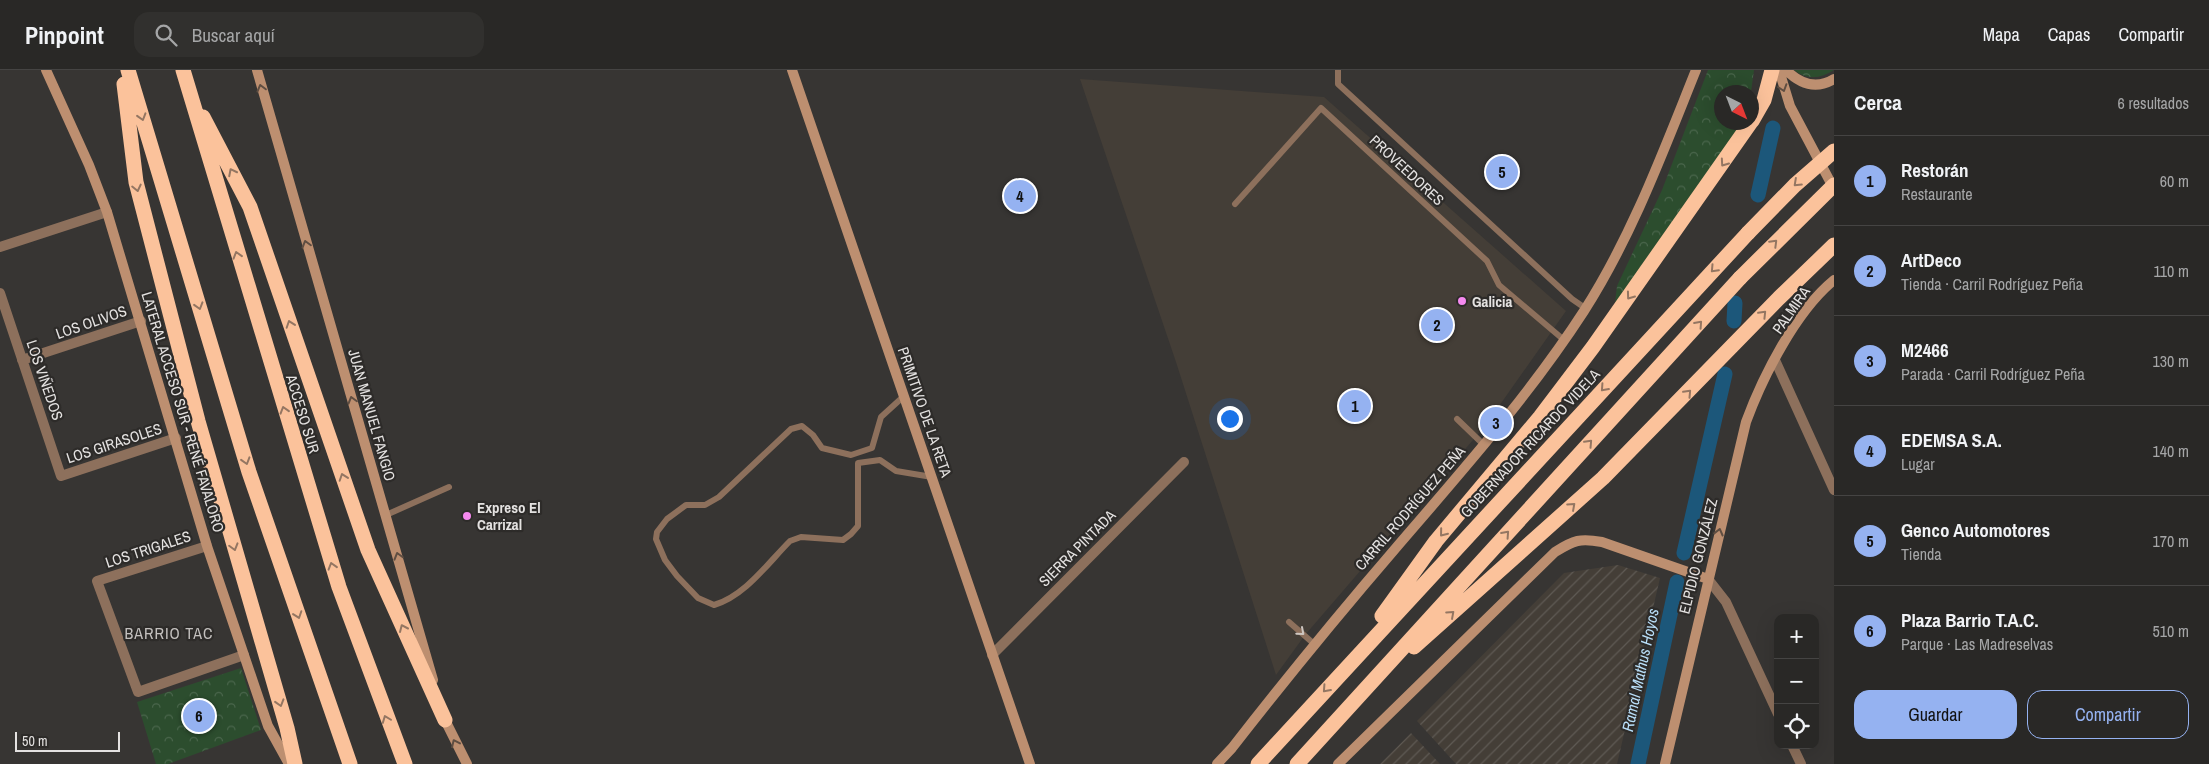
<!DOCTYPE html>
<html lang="es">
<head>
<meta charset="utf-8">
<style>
	body { margin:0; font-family:"Archivo Narrow",sans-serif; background:#31302e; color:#f1f3f6 }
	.controls { position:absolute; right:15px; bottom:15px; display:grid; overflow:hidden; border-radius:10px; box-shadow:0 5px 20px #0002 }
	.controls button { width:45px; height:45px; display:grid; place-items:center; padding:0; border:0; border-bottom:1px solid #454443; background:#292826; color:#f1f3f6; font:25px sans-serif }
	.compass { position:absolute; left:1714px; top:15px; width:45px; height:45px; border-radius:50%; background:#292826; box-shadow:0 5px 20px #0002; rotate:138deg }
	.scale { position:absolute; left:15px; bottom:12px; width:105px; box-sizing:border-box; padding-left:5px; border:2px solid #e4e2e1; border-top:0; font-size:14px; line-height:18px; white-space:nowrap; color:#e4e2e1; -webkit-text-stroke:4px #2d2b29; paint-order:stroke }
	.you { position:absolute; left:1229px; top:348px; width:18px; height:18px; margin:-12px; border:4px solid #fff; border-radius:50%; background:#1a73e8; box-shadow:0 0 0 8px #1a73e833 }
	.badge { display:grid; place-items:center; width:32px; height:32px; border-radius:50%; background:#95b2f1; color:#111; font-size:16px; font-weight:700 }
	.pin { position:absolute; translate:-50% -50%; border:2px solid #fff; box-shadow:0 1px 5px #0006 }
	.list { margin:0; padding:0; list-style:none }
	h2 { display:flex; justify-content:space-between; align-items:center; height:65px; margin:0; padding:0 20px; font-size:21px }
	h2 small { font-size:16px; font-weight:400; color:#a5a6a7 }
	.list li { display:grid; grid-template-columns:32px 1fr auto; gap:15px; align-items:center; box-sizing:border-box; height:90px; padding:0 20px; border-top:1px solid #454443 }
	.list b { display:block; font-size:19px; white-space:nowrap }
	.list p { margin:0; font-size:16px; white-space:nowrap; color:#a5a6a7 }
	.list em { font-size:16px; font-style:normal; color:#a5a6a7 }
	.actions { display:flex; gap:10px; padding:15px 20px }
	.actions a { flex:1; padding:11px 0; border:1px solid #95b2f1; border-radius:15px; text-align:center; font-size:18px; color:#95b2f1 }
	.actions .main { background:#95b2f1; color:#111 }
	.icon { flex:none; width:28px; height:28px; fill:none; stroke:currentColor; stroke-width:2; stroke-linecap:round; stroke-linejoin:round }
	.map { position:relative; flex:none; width:1834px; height:694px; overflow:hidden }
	header { display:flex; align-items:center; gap:30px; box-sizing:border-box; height:70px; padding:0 25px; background:#292826; border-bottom:1px solid #454443 }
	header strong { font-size:24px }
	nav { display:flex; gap:28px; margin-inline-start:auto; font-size:18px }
	.search { width:350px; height:45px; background:#31302e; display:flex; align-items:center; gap:12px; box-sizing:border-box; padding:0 18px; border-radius:15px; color:#a5a6a7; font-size:19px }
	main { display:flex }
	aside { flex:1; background:#292826 }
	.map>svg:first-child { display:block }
	.built { fill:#443e37 }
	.industrial { fill:url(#industrial-furrows) }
	.park { fill:url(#park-crowns) }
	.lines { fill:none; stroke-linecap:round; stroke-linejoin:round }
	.canal { stroke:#1c577a; stroke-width:15 }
	.lane { stroke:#8d705c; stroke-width:6 }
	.street { stroke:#8d705c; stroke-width:10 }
	.secondary { stroke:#bd8f70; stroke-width:10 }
	.highway { stroke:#fbc29b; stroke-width:15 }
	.highway-bridge { stroke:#fbc29b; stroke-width:15 }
	.oneway { stroke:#5f4e42 }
	.oneway2 { stroke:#947662 }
	.oneway3 { stroke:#cec6c0 }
	.poi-dot { fill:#f589ef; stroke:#2d2b29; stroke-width:2 }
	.labels { text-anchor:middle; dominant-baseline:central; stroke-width:4.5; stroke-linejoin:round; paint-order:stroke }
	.street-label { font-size:15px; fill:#e4e2e1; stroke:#2d2b29 }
	.poi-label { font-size:15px; font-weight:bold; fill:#e4e2e1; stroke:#2d2b29; text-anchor:start }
	.neighbourhood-label { font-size:16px; letter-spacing:1px; fill:#c3c0be; stroke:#2d2b29 }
	.water-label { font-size:16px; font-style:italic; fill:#b9def8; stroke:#2d2b29 }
</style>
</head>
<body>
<header>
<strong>Pinpoint</strong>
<div class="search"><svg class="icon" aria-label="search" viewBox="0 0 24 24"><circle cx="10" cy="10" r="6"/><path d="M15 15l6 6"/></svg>Buscar aquí</div>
<nav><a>Mapa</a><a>Capas</a><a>Compartir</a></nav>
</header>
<main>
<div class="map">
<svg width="1834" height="694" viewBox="0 0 1834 694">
	<defs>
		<pattern id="industrial-furrows" width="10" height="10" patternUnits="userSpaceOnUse" patternTransform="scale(1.25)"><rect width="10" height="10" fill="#443e37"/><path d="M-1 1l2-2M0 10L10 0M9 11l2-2" fill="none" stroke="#5f5a54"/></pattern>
		<pattern id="park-crowns" width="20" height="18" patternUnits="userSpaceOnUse" patternTransform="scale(1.25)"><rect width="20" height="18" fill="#2c4d2e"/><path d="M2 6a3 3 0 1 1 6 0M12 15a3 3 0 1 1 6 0" fill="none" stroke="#4a664c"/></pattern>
	</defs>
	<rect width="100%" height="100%" fill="#373533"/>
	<path class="built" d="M1080 9 1324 27 1566 241 1485 356 1305 565 1276 605 1176 292Z"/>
	<path class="industrial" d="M1618 495 1660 508 1617 694H1456L1417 651 1564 503Z
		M1411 663 1440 694H1380Z"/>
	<path class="park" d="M1708 0H1754L1751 22H1722V52L1740 53 1737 60 1615 233 1617 216 1662 120Z
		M1794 0H1834C1820 9 1807 10 1794 0Z
		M241 598 261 660 168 694H156L137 632Z"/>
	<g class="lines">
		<path class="canal" d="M1758 125 1773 58
			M1734 251 1735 233
			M1684 483 1725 304
			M1638 694 1677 512"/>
		<path class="lane" d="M1338 0V14L1572 229 1585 238
			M1235 134 1321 38 1487 191 1499 215 1564 270
			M904 326 881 347 872 378 851 385 822 378 813 365 802 356 791 359 719 427 705 435H686L667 449 657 462 656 469 665 490 677 506 698 528 714 535C745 526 768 493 790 471L801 467 843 470 851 464 858 456V393L880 390 896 401 932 407
			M1457 349 1484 375
			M386 445 449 417
			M1289 552 1313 573"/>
		<path class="street" d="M0 177 107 142
			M0 223 61 406 176 368
			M22 290 141 251
			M1775 290 1834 420
			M207 476 97 511 138 622 244 585
			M1708 509 1726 532 1778 644
			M992 585 1184 392
			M1792 675 1801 694"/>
		<path class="secondary" d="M46 0 89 95 107 142 207 476 268 656 289 694
			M257 0 433 610
			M792 0 1030 694
			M1779 0 1790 36 1834 119
			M1786 0C1800 14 1816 20 1834 9
			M443 646 467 694
			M1217 694 1232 678C1285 610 1339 544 1395 479 1461 402 1529 326 1584 241 1632 166 1663 82 1696 0
			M1338 694 1555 482C1574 470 1580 468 1602 472L1708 509
			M1665 694 1746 352C1763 306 1796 241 1834 210"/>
		<path class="highway" d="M128 0 249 402 350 694
			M183 0 339 517 405 694
			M124 14 136 112 198 351 287 658 295 694
			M203 47 250 137 368 480 445 650
			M1752 51 1764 30 1772 0
			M1382 546 1436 471 1540 347 1593 277 1751 52
			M1414 577 1603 408 1779 228 1834 175
			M1258 694 1748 163
			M1297 694 1740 208"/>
		<path class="highway-bridge" d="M1748 163 1795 115 1834 81
			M1740 208 1834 115"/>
	</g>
	<defs><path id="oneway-chevron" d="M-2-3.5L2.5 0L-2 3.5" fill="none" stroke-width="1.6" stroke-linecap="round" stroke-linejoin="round" transform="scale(1.25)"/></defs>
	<g class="oneway">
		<use href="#oneway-chevron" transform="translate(261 18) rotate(-105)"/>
		<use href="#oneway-chevron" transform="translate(1783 18) rotate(72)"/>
		<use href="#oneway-chevron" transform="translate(306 174) rotate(-106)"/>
		<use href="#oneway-chevron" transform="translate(352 330) rotate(-106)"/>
		<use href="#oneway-chevron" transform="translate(1719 462) rotate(-76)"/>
		<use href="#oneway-chevron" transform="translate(398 486) rotate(-106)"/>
		<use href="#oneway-chevron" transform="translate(455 673) rotate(-115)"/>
	</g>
	<g class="oneway2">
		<use href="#oneway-chevron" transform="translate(142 47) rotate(73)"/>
		<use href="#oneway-chevron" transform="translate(1724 93) rotate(125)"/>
		<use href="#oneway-chevron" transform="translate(232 102) rotate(-117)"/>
		<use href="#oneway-chevron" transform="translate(1797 113) rotate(137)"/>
		<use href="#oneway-chevron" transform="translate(137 118) rotate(77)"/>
		<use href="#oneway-chevron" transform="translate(1774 173) rotate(-45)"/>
		<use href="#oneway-chevron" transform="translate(237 185) rotate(-107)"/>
		<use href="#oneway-chevron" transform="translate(1714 199) rotate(133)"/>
		<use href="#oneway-chevron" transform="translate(1630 226) rotate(126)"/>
		<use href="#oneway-chevron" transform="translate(199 236) rotate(73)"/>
		<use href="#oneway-chevron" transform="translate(1763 244) rotate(-46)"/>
		<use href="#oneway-chevron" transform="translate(290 254) rotate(-109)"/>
		<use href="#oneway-chevron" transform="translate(1699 254) rotate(-48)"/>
		<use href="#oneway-chevron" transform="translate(1604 318) rotate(132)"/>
		<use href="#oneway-chevron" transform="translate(1688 323) rotate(-47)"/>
		<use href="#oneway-chevron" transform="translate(284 340) rotate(-107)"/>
		<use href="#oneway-chevron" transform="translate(1589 373) rotate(-47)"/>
		<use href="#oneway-chevron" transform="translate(246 391) rotate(73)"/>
		<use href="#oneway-chevron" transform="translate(343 407) rotate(-109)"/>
		<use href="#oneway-chevron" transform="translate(1572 436) rotate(-42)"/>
		<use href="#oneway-chevron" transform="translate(1443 463) rotate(129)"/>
		<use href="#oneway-chevron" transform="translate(1506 464) rotate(-48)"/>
		<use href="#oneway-chevron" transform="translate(234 477) rotate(74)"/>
		<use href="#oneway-chevron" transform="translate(332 496) rotate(-107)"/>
		<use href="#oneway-chevron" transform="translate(1451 544) rotate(-42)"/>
		<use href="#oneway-chevron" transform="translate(298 545) rotate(71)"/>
		<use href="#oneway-chevron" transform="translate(403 558) rotate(-114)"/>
		<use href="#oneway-chevron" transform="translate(1326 619) rotate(132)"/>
		<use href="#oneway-chevron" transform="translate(280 633) rotate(73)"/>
		<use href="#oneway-chevron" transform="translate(386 649) rotate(-111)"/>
	</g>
	<use class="oneway3" href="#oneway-chevron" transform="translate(1301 562) rotate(41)"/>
	<g class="poi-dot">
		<circle cx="1462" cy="231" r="5"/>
		<circle cx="467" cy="446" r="5"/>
	</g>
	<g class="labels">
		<g class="street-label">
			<text transform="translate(1407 100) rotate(43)">PROVEEDORES</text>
			<text transform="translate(1791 240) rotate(-55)">PALMIRA</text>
			<text transform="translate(91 252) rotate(-19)">LOS OLIVOS</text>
			<text transform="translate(45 310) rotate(71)">LOS VIÑEDOS</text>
			<text transform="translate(183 342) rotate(73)">LATERAL ACCESO SUR - RENÉ FAVALORO</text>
			<text transform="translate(925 342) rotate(71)">PRIMITIVO DE LA RETA</text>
			<text transform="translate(303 344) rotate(73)">ACCESO SUR</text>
			<text transform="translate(372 345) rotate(74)">JUAN MANUEL FANGIO</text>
			<text transform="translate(114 373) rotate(-18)">LOS GIRASOLES</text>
			<text transform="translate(1530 373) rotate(-47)">GOBERNADOR RICARDO VIDELA</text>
			<text transform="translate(1410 438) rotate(-49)">CARRIL RODRÍGUEZ PEÑA</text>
			<text transform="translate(1077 478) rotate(-45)">SIERRA PINTADA</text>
			<text transform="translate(148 479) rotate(-18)">LOS TRIGALES</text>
			<text transform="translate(1698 486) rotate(-76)">ELPIDIO GONZÁLEZ</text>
		</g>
		<g class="poi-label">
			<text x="1472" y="231">Galicia</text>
			<text x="477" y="437">Expreso El<tspan x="477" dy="17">Carrizal</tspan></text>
		</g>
		<g class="neighbourhood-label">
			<text x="169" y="563">BARRIO TAC</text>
		</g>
		<g class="water-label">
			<text transform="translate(1640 600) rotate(-78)">Ramal Mathus Hoyos</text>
		</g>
	</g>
</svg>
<div class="controls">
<button>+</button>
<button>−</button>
<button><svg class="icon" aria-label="locate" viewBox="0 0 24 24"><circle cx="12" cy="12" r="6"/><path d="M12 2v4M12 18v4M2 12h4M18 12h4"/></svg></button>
</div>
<svg class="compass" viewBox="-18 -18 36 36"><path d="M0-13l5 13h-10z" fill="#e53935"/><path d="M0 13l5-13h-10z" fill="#a5a6a7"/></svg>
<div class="scale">50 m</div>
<div class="you"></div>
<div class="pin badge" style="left:1355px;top:336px">1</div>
<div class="pin badge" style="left:1437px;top:255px">2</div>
<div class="pin badge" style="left:1496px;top:353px">3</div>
<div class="pin badge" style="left:1020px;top:126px">4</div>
<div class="pin badge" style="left:1502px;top:102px">5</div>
<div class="pin badge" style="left:199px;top:646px">6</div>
</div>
<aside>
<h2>Cerca<small>6 resultados</small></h2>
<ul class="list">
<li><span class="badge">1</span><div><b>Restorán</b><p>Restaurante</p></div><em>60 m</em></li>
<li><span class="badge">2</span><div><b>ArtDeco</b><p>Tienda · Carril Rodríguez Peña</p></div><em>110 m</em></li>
<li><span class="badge">3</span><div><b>M2466</b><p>Parada · Carril Rodríguez Peña</p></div><em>130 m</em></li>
<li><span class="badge">4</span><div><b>EDEMSA S.A.</b><p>Lugar</p></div><em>140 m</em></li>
<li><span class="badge">5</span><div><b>Genco Automotores</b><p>Tienda</p></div><em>170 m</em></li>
<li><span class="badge">6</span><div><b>Plaza Barrio T.A.C.</b><p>Parque · Las Madreselvas</p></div><em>510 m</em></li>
</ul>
<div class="actions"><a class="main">Guardar</a><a>Compartir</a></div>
</aside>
</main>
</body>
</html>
